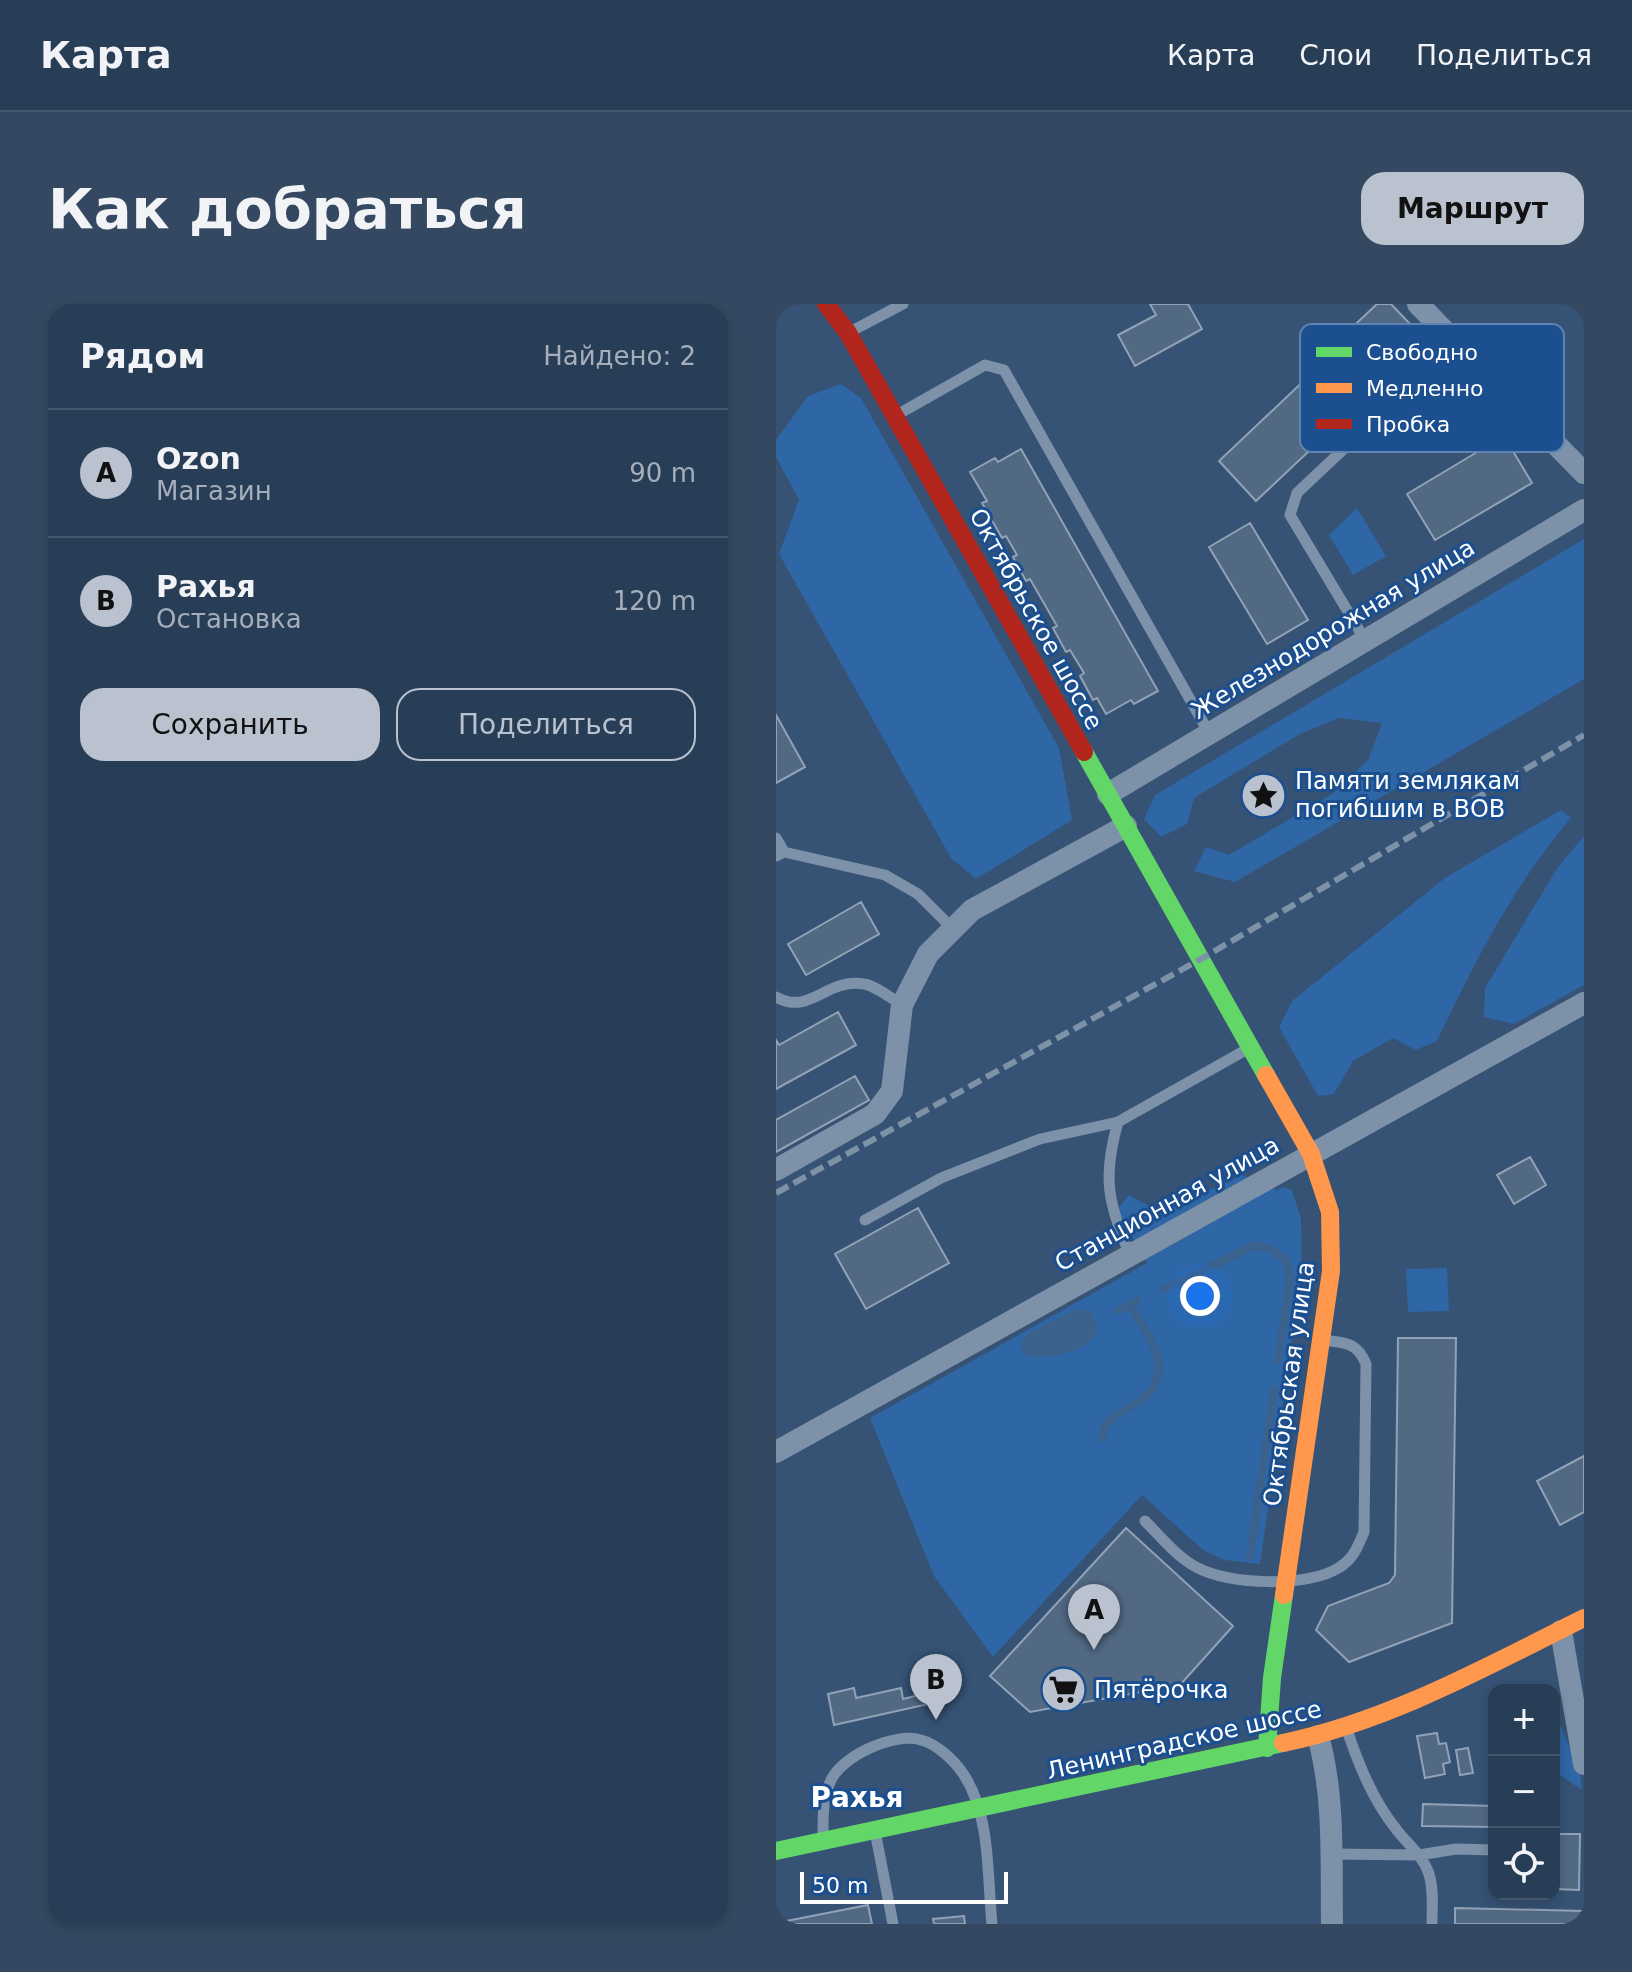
<!DOCTYPE html>
<html lang="ru">
<head>
<meta charset="utf-8">
<style>
	body { margin:0; font-family:"DejaVu Sans",sans-serif; background:#344961; color:#f1f3f6 }
	.controls { position:absolute; right:24px; bottom:24px; display:grid; overflow:hidden; border-radius:16px; box-shadow:0 4px 12px #0003 }
	.controls button { width:72px; height:72px; display:grid; place-items:center; padding:0; border:0; border-bottom:2px solid #44576d; background:#283e57; color:#f1f3f6; font:40px sans-serif }
	.scale { position:absolute; left:24px; bottom:20px; width:208px; box-sizing:border-box; padding-left:8px; border:4px solid #fff; border-top:0; font-size:22px; line-height:28px; white-space:nowrap; color:#fff; -webkit-text-stroke:6px #1b4f8f; paint-order:stroke }
	.you { position:absolute; left:424px; top:992px; width:28px; height:28px; margin:-20px; border:6px solid #fff; border-radius:50%; background:#1a73e8; box-shadow:0 0 0 12px #1a73e833 }
	.badge { display:grid; place-items:center; width:52px; height:52px; border-radius:50%; background:#b9c2ce; color:#111; font-size:26px; font-weight:700 }
	.pin { position:absolute; translate:-50% -66px; filter:drop-shadow(0 2px 4px #0008) }
	.pin::after { content:''; position:absolute; top:42px; width:28px; height:24px; background:inherit; clip-path:polygon(0 0,100% 0,50% 100%) }
	.list { margin:0; padding:0; list-style:none }
	h2 { display:flex; justify-content:space-between; align-items:center; height:104px; margin:0; padding:0 32px; font-size:34px }
	h2 small { font-size:26px; font-weight:400; color:#a5aeba }
	.list li { display:grid; grid-template-columns:52px 1fr auto; gap:24px; align-items:center; box-sizing:border-box; height:128px; padding:0 32px; border-top:2px solid #44576d }
	.list b { display:block; font-size:30px; white-space:nowrap }
	.list p { margin:0; font-size:26px; white-space:nowrap; color:#a5aeba }
	.list em { font-size:26px; font-style:normal; color:#a5aeba }
	.actions { display:flex; gap:16px; padding:24px 32px }
	.actions a { flex:1; padding:18px 0; border:2px solid #b9c2ce; border-radius:24px; text-align:center; font-size:28px; color:#b9c2ce }
	.actions .main { background:#b9c2ce; color:#111 }
	.icon { flex:none; width:44px; height:44px; fill:none; stroke:currentColor; stroke-width:2; stroke-linecap:round; stroke-linejoin:round }
	.map { position:relative; flex:none; width:808px; height:1620px; overflow:hidden; border-radius:24px }
	header { display:flex; align-items:center; gap:48px; box-sizing:border-box; height:112px; padding:0 40px; background:#283e57; border-bottom:2px solid #44576d }
	header strong { font-size:38px }
	nav { display:flex; gap:44px; margin-inline-start:auto; font-size:28px }
	.intro { display:flex; align-items:center; justify-content:space-between; box-sizing:border-box; height:192px; padding:0 48px }
	h1 { margin:0; font-size:56px }
	.button { padding:20px 36px; border-radius:24px; background:#b9c2ce; color:#111; font-size:28px; font-weight:700 }
	main { display:flex; gap:48px; padding:0 48px }
	aside { flex:1; background:#283e57; border-radius:24px; box-shadow:0 4px 12px #0003 }
	.map>svg:first-child { display:block }
	.green { fill:#2f66a5 }
	.water { fill:#3b618d }
	.lines { fill:none; stroke-linecap:round; stroke-linejoin:round }
	.stream { stroke:#3b618d; stroke-width:8 }
	.building { fill:#526984; stroke:#92a2b6; stroke-width:2 }
	.lane { stroke:#7d92a8; stroke-width:11 }
	.street { stroke:#7d92a8; stroke-width:22 }
	.fast { stroke:#63d668; stroke-width:18 }
	.slow { stroke:#ff974d; stroke-width:18 }
	.jam { stroke:#b3261e; stroke-width:18 }
	.rail { stroke:#7e92a7; stroke-width:6; stroke-dasharray:14 6; stroke-linecap:butt }
	.labels { text-anchor:middle; dominant-baseline:central; stroke-width:6; stroke-linejoin:round; paint-order:stroke }
	.street-label { font-size:24px; fill:#fff; stroke:#1b4f8f }
	.poi-label { font-size:24px; fill:#fff; stroke:#1b4f8f; text-anchor:start }
	.quarter-label { font-size:28px; font-weight:bold; fill:#fff; stroke:#1b4f8f }
	.key { fill:#1b4f8f; stroke:#5f84b1; stroke-width:2 }
	.key-label { font-size:22px; fill:#fff }
</style>
</head>
<body>
<header>
<strong>Карта</strong>
<nav><a>Карта</a><a>Слои</a><a>Поделиться</a></nav>
</header>
<div class="intro"><h1>Как добраться</h1><a class="button">Маршрут</a></div>
<main>
<aside>
<h2>Рядом<small>Найдено: 2</small></h2>
<ul class="list">
<li><span class="badge">A</span><div><b>Ozon</b><p>Магазин</p></div><em>90 m</em></li>
<li><span class="badge">B</span><div><b>Рахья</b><p>Остановка</p></div><em>120 m</em></li>
</ul>
<div class="actions"><a class="main">Сохранить</a><a>Поделиться</a></div>
</aside>
<div class="map">
<svg width="808" height="1620" viewBox="0 0 808 1620">
	<rect width="100%" height="100%" fill="#365274"/>
	<path class="green" d="M65 80 85 94 283 444 296 516 200 575 175 554 3 250 23 196 0 153V136L32 92Z
		M581 204 610 252 577 271 553 231Z
		M808 235V375L459 578 418 567 430 543 453 551 559 488 592 456 606 419 563 414 524 430 418 494 411 520 385 533 368 515 379 491Z
		M785 506 795 514C739 579 698 659 661 737L640 746 617 734 577 757 558 790 542 792 503 723 516 697 669 574Z
		M808 532V681L738 720 708 713 709 684 782 563Z
		M466 871 501 886 507 883 516 886 525 915 526 966 484 1260 448 1256 427 1246 366 1191 217 1353 158 1272 94 1114 371 959 341 906 353 891 384 908Z
		M671 964 673 1007 632 1008 630 965Z
		M778 1407 804 1467 806 1486 778 1467Z"/>
	<path class="water" d="M298 1006H314L322 1022C320 1026 319 1031 317 1034 306 1049 266 1057 249 1051L245 1043 248 1032Z"/>
	<g class="lines">
		<path class="stream" d="M388 985 480 941 497 946 510 957 514 974 502 1057
			M342 1006 361 997
			M326 1134C324 1101 394 1107 381 1051 377 1035 362 1016 354 1000
			M474 1252 498 1086"/>
	</g>
	<path class="building" d="M374 0H412L426 25 359 62 342 31 380 11Z
		M601 0H615L653 40 613 78 609 75 480 197 443 157 572 35 568 31Z
		M728 132 756 179 659 236 631 190Z
		M245 145 382 387 358 400 355 396 330 410 321 394 317 396 304 372 308 369 294 346 290 348 277 324 281 322 254 275 250 277 237 253 241 251 230 232 226 234 206 199 211 197 194 168 219 154 222 158Z
		M474 219 532 316 491 340 433 243Z
		M0 411 29 463 0 479Z
		M85 598 103 630 30 671 12 640Z
		M62 708 80 741 0 785V736L3 741Z
		M79 772 93 796 0 848V816Z
		M754 853 770 881 738 900 721 871Z
		M142 904 173 959 90 1005 59 950Z
		M622 1034H680L676 1319 573 1358 540 1326 552 1302 613 1279 619 1271Z
		M808 1152V1208L784 1221 761 1177Z
		M350 1224 457 1322 404 1381 254 1408 214 1372Z
		M78 1384 80 1394 125 1384 127 1395 155 1388 157 1399 58 1421 52 1390Z
		M661 1429 663 1440 670 1439 674 1458 667 1460 669 1470 649 1474 641 1432Z
		M692 1444 697 1469 684 1471 680 1446Z
		M647 1500 718 1502V1523L646 1522Z
		M778 1530H804L803 1586 778 1585Z
		M92 1601 96 1620H0V1619Z
		M679 1604 808 1607V1620H679Z
		M188 1612 189 1620H158L157 1615Z"/>
	<g class="lines">
		<path class="lane" d="M72 29 127 0
			M119 112 209 61 228 66 433 429
			M589 336 514 211 521 189 680 39
			M0 534 8 548
			M0 552 8 548 109 571 142 590 177 625
			M0 693C35 712 49 674 88 680 100 682 115 694 126 701
			M89 916 165 874 264 835 342 818
			M354 951C332 898 326 874 342 818L475 743
			M369 1217C384 1232 401 1253 420 1263 452 1281 533 1284 564 1263 578 1254 582 1242 588 1228L590 1060C581 1037 568 1039 546 1036
			M570 1423C582 1459 596 1495 620 1525 631 1540 647 1551 653 1570 658 1586 656 1604 656 1620
			M99 1527 117 1620
			M47 1537C47 1516 46 1495 55 1476 67 1451 119 1428 145 1436 161 1440 179 1457 188 1471 215 1513 211 1571 216 1620
			M555 1550 643 1551 680 1545 718 1546"/>
		<path class="street" d="M642 0 808 169
			M332 490 808 206
			M0 866 99 810 116 787 126 701 152 650 196 606 350 522
			M0 1148 808 699
			M785 1327 808 1460
			M542 1432C559 1493 555 1558 556 1620"/>
		<path class="fast" d="M308 448 490 771
			M491 1444 496 1374 508 1291
			M0 1547 507 1439"/>
		<path class="slow" d="M490 771 535 850 554 908 555 967 508 1291
			M507 1439C613 1417 712 1362 808 1314"/>
		<path class="jam" d="M50 0 72 29 308 448"/>
		<path class="rail" d="M0 889 425 655 808 431"/>
	</g>
	<defs>
		<symbol id="sight-disc" viewBox="-11 -11 22 22"><circle r="9.5" fill="#b9c2ce" stroke="#1b4f8f"/><path d="M0-6L1.8-2.2L6-1.7L2.9 1.2L3.7 5.4L0 3.3L-3.7 5.4L-2.9 1.2L-6-1.7L-1.8-2.2Z" fill="#111"/></symbol>
		<symbol id="supermarket-disc" viewBox="-11 -11 22 22"><circle r="9.5" fill="#b9c2ce" stroke="#1b4f8f"/><path d="M-6-5.5h2.5l.6 2H6L4.5 2H-2.5L-4.4-4H-6ZM-1.5 3.2a1.3 1.3 0 1 0 .1 0ZM3 3.2a1.3 1.3 0 1 0 .1 0Z" fill="#111"/></symbol>
	</defs>
	<g fill-rule="evenodd">
		<use href="#sight-disc" x="462" y="466" width="51" height="51"/>
		<use href="#supermarket-disc" x="262" y="1360" width="51" height="51"/>
	</g>
	<g class="labels">
		<g class="street-label">
			<text transform="translate(260 315) rotate(61)">Октябрьское шоссе</text>
			<text transform="translate(557 325) rotate(-31)">Железнодорожная улица</text>
			<text transform="translate(391 900) rotate(-29)">Станционная улица</text>
			<text transform="translate(513 1080) rotate(-82)">Октябрьская улица</text>
			<text transform="translate(408 1436) rotate(-13)">Ленинградское шоссе</text>
		</g>
		<g class="poi-label">
			<text x="519" y="477">Памяти землякам<tspan x="519" dy="28">погибшим в ВОВ</tspan></text>
			<text x="318" y="1386">Пятёрочка</text>
		</g>
		<g class="quarter-label">
			<text x="81" y="1493">Рахья</text>
		</g>
	</g>
	<rect x="524" y="20" width="264" height="128" rx="12" class="key"/>
	<rect x="540" y="43" width="36" height="10" fill="#63d668"/>
	<rect x="540" y="79" width="36" height="10" fill="#ff974d"/>
	<rect x="540" y="115" width="36" height="10" fill="#b3261e"/>
	<g class="key-label">
		<text x="590" y="56">Свободно</text>
		<text x="590" y="92">Медленно</text>
		<text x="590" y="128">Пробка</text>
	</g>
</svg>
<div class="controls">
<button>+</button>
<button>−</button>
<button><svg class="icon" aria-label="locate" viewBox="0 0 24 24"><circle cx="12" cy="12" r="6"/><path d="M12 2v4M12 18v4M2 12h4M18 12h4"/></svg></button>
</div>
<div class="scale">50 m</div>
<div class="you"></div>
<div class="pin badge" style="left:318px;top:1346px">A</div>
<div class="pin badge" style="left:160px;top:1416px">B</div>
</div>
</main>
</body>
</html>
